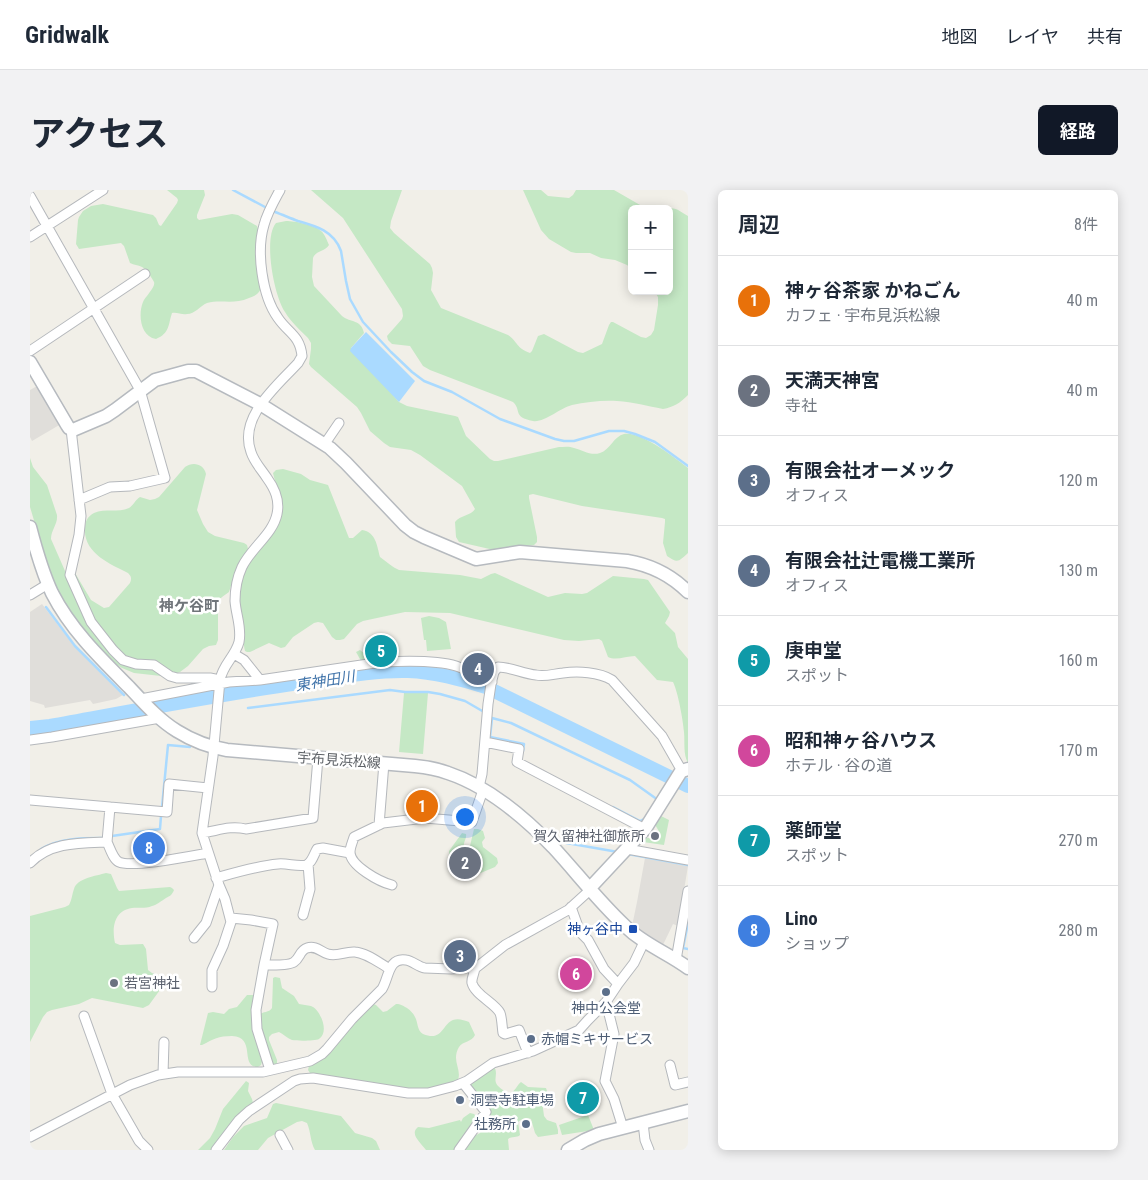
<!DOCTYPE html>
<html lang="ja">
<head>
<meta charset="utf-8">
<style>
	body { margin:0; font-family:"Roboto Condensed","Noto Sans JP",sans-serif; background:#f2f2f3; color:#1f2937 }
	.controls { position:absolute; right:15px; top:15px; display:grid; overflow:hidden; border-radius:8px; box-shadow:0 2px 12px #0003 }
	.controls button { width:45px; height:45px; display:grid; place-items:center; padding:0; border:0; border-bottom:1px solid #e0e1e3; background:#fff; color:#1f2937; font:25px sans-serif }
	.you { position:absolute; left:434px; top:626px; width:18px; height:18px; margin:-12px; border:4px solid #fff; border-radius:50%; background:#1a73e8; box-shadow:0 0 0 8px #1a73e833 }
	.badge { display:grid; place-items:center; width:32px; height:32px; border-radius:50%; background:#111827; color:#fff; font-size:16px; font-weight:700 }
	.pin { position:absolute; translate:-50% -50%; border:2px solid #fff; box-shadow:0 1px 5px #0006 }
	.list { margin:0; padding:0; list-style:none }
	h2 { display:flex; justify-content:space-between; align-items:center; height:65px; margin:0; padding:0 20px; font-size:21px }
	h2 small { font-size:16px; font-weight:400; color:#747a83 }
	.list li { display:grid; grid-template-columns:32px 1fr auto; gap:15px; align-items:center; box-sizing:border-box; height:90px; padding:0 20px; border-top:1px solid #e0e1e3 }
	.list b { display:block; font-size:19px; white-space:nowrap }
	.list p { margin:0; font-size:16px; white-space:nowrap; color:#747a83 }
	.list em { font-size:16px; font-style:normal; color:#747a83 }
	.map { position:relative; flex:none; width:658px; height:960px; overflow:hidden; border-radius:8px }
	header { display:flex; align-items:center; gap:30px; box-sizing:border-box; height:70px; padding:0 25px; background:#fff; border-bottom:1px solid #e0e1e3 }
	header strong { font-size:24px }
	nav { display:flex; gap:28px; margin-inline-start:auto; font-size:18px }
	.intro { display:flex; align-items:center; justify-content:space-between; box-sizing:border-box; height:120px; padding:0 30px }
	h1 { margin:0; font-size:35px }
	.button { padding:12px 22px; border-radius:8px; background:#111827; color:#fff; font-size:18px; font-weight:700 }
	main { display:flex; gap:30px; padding:0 30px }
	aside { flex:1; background:#fff; border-radius:8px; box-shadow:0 2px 12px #0003 }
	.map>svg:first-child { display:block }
	.industrial { fill:#e0deda }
	.green { fill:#c5e8c5 }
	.water { fill:#aadaff }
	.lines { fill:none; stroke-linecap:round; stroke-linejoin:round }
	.stream { stroke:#aadaff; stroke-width:2.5 }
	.river { stroke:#aadaff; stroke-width:14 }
	.street-casing { stroke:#b5b8bc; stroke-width:11 }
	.secondary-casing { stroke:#b6babf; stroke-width:15 }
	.street { stroke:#fff; stroke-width:9 }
	.secondary { stroke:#fff; stroke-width:12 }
	.worship-dot { fill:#6b7280; stroke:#fff; stroke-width:2 }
	.transit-dot { fill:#1a4fb4; stroke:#fff; stroke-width:2 }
	.service-dot { fill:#5c6f8a; stroke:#fff; stroke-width:2 }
	.labels { text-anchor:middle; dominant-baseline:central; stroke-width:5; stroke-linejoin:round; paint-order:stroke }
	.street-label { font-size:14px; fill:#5f6368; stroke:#fff }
	.worship-label { font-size:14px; fill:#5b616d; stroke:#fff; text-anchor:end }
	.transit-label { font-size:14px; fill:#164399; stroke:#fff; text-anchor:end }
	.service-label { font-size:14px; fill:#4e5e75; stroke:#fff; text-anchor:start }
	.neighbourhood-label { font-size:15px; font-weight:bold; fill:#70757a; stroke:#fff }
	.water-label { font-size:15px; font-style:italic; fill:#4174aa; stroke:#fff }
</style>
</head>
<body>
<header>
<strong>Gridwalk</strong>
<nav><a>地図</a><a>レイヤ</a><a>共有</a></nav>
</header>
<div class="intro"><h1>アクセス</h1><a class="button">経路</a></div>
<main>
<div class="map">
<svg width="658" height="960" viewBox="0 0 658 960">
	<rect width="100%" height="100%" fill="#f1efe8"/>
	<path class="industrial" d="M9 195 31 234 2 251 0 247V200Z
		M12 414 44 456 93 505 86 509 63 514 60 510 15 518 14 515 0 511V422Z
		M615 668 658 676 648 736 643 734 632 757 602 736 607 712Z"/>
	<path class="green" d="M137 0H174L175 5 167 25V28L169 30 202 24 208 25 227 36 229 42 231 99C228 104 225 106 219 108 203 115 191 109 177 113 170 116 165 124 157 124 152 125 147 122 142 123 138 135 140 143 126 149 110 146 108 124 113 112 115 107 126 97 124 92 122 88 116 79 112 77 108 75 104 75 100 73L94 56 91 53 49 59 46 54 48 30 49 27 53 21 61 16 73 14 123 25 126 28 129 35 131 36 147 13 148 10 147 8Z
		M281 0H372L361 31 360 38 364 43 400 74 402 78 403 83 401 100 411 118 478 145C488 152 486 158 500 163L502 161 508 146 514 144 548 162 553 163 572 154 579 135 581 132H583L611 147 616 148 621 145 624 140 628 115V107L624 101H639V19H637C645 16 651 22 658 26V205C650 213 644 217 633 219 618 216 603 212 587 211 573 210 556 212 542 215 530 218 514 233 503 231 482 227 492 220 483 212L400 180 393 176 380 156 362 154 358 150 357 146 372 129 373 126 372 119 313 28Z
		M493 0H511L518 6 539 8 543 5 546 0H584L617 19H602V79L597 75 585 70 571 68 560 63H546L541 62 519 49 511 40Z
		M256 31C265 31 285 35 291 41 295 44 297 51 299 55 295 62 286 60 283 68L282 87 284 96 312 126C321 133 331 129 334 143L321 158 369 212 377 216 425 226 428 227 436 246 460 269 464 271H468L529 257C534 257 539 256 544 258 552 260 561 266 570 263 580 260 584 246 594 244 611 241 645 268 658 278V363C649 371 648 374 637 366L633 353 635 332V329L632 328 552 316 503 304 499 305V308L507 347V352L504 355 464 360 429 352 426 347 425 332C430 325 441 326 445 319L432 296 390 265 381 260 360 257 354 253 340 241 331 223 327 217 281 177 279 174 281 159V153L278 148C270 140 261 132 255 122 244 106 233 48 246 33Z
		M0 268 3 277 17 295 27 325C28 334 21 340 21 349L39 390 45 383 61 410 74 418 79 417 100 393C102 388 101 386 98 383 80 374 53 363 55 338 55 331 58 326 64 323 75 318 88 323 99 318 103 316 105 310 110 307L120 310 125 309 129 307 155 277C163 271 174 274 176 284L167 320 173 334 178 342 185 346 214 353 217 355 218 359 205 383 199 402 192 407 189 410 188 414V450L186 455 179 456 173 459 158 476 150 482 141 485 131 486 104 483 92 478 81 471 56 445 35 414 20 384 0 317Z
		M253 279 271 284 280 290 298 295 319 348H323L332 340C346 342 347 356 350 367 357 372 362 377 369 380L430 385 451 389 461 384 465 383 518 407 535 403 552 404 557 403 583 386 614 389 618 390 640 422 639 426 635 433 645 443 648 457 658 469V573C653 564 655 553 654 542 653 530 648 502 643 492L627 490 605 466C596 466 586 471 578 467L572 451 569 449 549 451 534 450 420 423 375 422 333 431 327 434 314 449 310 450H306L302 447 293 433 288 432 284 433 263 447 255 457 251 458 239 453 220 462H217L215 461C213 453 214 445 213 438 213 429 210 420 209 411 208 398 213 382 220 371 230 356 248 343 251 324 255 308 246 298 243 283L246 280Z
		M399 426 409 428 416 432 421 459 397 461 396 450H394L391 428Z
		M330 460 335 464 346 462 351 465 362 463 365 465 362 467 331 471 326 462Z
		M374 503H398L393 564 369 562Z
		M629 625 639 630 634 655 613 652 612 651 614 647 627 650 630 648V643L624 633Z
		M444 639H448L453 641 455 648 452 652 453 657 467 668 468 673 465 677 441 687C426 684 419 677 419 661L432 643 436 644C437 649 433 652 434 656H440Z
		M76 683 81 684 87 698 89 701 140 697 142 698 144 700C142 705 140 706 136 708 131 711 127 715 122 716 115 719 108 717 102 718 83 721 82 739 85 753L90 755 113 754 116 759 118 780 122 783 136 788 135 793 119 815 113 818 62 808 49 814 22 820 17 822 13 827 0 852V726L35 717 39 715C42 710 42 704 44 699 47 688 66 686 76 683Z
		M245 787 250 788 252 798 264 806 269 814C273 815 277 815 281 816 290 819 300 842 289 849 285 851 267 851 262 850 257 848 253 844 249 842L242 844 239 847V850L247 870V873L245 875 242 874 232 848 229 825C233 821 239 823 242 818L243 790V788Z
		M217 805H223L225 807 233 868 231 875 228 877C209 877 227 847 202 846 188 846 184 849 172 855H170L178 823 183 822 194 824 199 819 207 817Z
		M343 814 346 815 353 822 357 821 366 814C371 814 373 816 377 818 381 821 383 823 385 827 388 832 387 841 393 844 413 852 412 834 423 830 428 828 434 830 439 832L445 845C442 852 433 851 429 857 421 871 432 879 428 890L398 899H379L283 884 280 883 278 880 279 876 324 831Z
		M464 876C470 887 459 891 473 900 475 902 478 904 480 903 485 902 487 895 491 892L498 897 516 898 517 901 512 911 514 926 517 930 526 933 528 940V944L508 947 505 943 501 929C498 927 491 929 488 932L490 945C487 948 482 946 478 949L479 960H431L439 949 450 943 459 925 442 898 441 894 443 890Z
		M216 891 219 893 218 901 222 909 223 913 211 923 181 960H168L180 948 185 939 193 919Z
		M246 913 311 926 325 943 342 948 346 951 350 960H285C280 951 281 942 277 933L272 931 267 932 238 948 228 960H194L203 947 214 936 237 928 243 914Z
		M440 923 444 924 446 926 447 930 427 960H396C391 953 379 944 388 937L399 938 430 930 431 932 433 928Z
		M558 925 564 940 532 945 529 935Z"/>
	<path class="water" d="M336 142 385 191 369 212 320 161 321 158Z"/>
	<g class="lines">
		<path class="stream" d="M203 0 235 17
			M245 22C253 25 260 28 268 31 286 36 304 41 311 61L316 91 320 109 333 132 361 162 382 182 394 191 422 202 470 229 525 249 534 251H544L579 241H594L605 244 625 252 658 276
			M16 417 45 456 94 505
			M97 517V522
			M218 518 360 500 375 502H398L410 504 435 511 454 522
			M493 561 494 554 460 547 462 528 481 533 600 590 628 610
			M132 617 138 555 160 557
			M583 617 610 631 616 628
			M82 646 130 639 131 626
			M525 651 588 662
			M11 659C29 648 52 648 73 648
			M598 664 658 675
			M658 733 653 758 658 759"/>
		<path class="river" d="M0 538 20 536C103 521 186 505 269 493 304 488 343 480 378 481 405 482 430 489 456 497L658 596"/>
		<defs>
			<path id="street" d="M0 6 110 200 135 288 100 296 80 297 49 310
				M0 47 73 0
				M0 161 115 84
				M41 239 51 326 49 345 40 385 61 432 83 460 93 470 106 474 124 475 140 486 147 488H180L185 489 190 494
				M294 255 309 233
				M0 405 18 394
				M204 464 214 470 230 490
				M111 509 199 492 230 490 352 472C372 471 407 470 426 476 438 480 450 486 462 492
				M0 550 22 547 130 528
				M455 552 489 559 487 572 615 639
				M449 597 452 584 458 514 461 494 464 482 468 477C481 477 493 484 506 485 515 487 523 484 533 483 548 481 569 482 582 490L632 546 652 581
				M0 610 137 622 139 594 178 598
				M349 635 354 573
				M172 643C187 641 200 635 216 639L283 628 288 568
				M77 652 80 617
				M597 659 658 670
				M0 673C20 652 50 653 77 652 80 658 83 669 89 672 102 678 161 666 178 663
				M186 688C207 682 227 676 248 674 257 673 268 677 276 675 282 673 284 664 287 659L293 658 320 663
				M362 695C350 692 320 676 320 662 320 657 323 651 324 647L353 633 395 628 442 632 453 600
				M541 717 550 742 558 750 574 779 588 794
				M273 725 280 699 278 674
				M201 728 221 730 243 734 234 775 226 820 227 839 240 880
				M164 748 176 733 189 695
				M646 770 658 701
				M234 775C241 775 259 776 264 772 270 768 270 760 277 758 286 755 291 762 298 764 307 767 316 761 325 762 337 763 349 773 360 779
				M445 777C445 783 441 788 442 793 445 805 465 813 470 823 472 828 472 837 473 843L475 844 489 840 498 863
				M182 797V780L193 756 201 732 195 709 189 695 172 643 183 566 190 490C193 474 205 467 209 452 212 438 206 425 205 411 205 400 207 388 212 377 221 358 243 344 247 324 250 310 245 299 237 288 232 280 224 272 221 262 208 227 247 196 268 173L272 166C270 145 258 143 248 128 232 106 226 61 234 35 237 23 244 11 250 0
				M576 812 584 844 575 891 584 909 593 938
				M54 826 82 904 109 951 118 960
				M640 875 645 895 658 892
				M133 884 134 852
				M613 933 615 950 619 960
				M250 945 258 960
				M0 947 100 895 128 885 148 882H233L280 871 292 864 297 859 322 829 352 799C359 788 358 767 376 770 383 771 388 777 395 778L421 779 447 777 475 755 538 720 560 700
				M186 960 209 930 219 921 264 891 270 889 283 888 378 903H398L425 896 437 891 463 873 503 861 549 840 558 830 576 812 588 794 604 773 614 752
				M429 960 456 922 433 893"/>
			<path id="secondary" d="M0 172 37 235 39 238 43 240 76 226 85 220 125 190 158 181H166L230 214 300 258 316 273 375 335 384 342 394 347 446 369 490 362 597 371C621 375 641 385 658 402
				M0 337C6 360 12 382 22 403 41 440 70 468 99 497 114 513 129 530 147 541 163 551 179 557 197 560L385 576C396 577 407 579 418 583 457 596 495 628 523 657 547 683 569 712 595 736 613 754 638 763 658 778
				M559 699 615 639 650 583 652 581 658 579
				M538 960 555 950 569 944 658 921"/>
		</defs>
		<use href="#street" class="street-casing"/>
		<use href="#secondary" class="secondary-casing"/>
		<use href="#street" class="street"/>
		<use href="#secondary" class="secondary"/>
	</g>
	<g class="worship-dot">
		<circle cx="625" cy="646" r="5"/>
		<circle cx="84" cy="793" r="5"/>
	</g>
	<rect class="transit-dot" x="598" y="734" width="10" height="10" rx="2.5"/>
	<g class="service-dot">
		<circle cx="576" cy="802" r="5"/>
		<circle cx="501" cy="849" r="5"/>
		<circle cx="430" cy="910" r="5"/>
		<circle cx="496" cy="934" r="5"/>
	</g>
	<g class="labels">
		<g class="street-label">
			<text transform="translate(309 570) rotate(4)">宇布見浜松線</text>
		</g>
		<g class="worship-label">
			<text x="615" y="646">賀久留神社御旅所</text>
			<text x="94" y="793" text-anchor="start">若宮神社</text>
		</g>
		<g class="transit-label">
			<text x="593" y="739">神ヶ谷中</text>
		</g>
		<g class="service-label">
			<text x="576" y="818" text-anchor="middle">神中公会堂</text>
			<text x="511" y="849">赤帽ミキサービス</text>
			<text x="440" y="910">洞雲寺駐車場</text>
			<text x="486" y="934" text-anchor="end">社務所</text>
		</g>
		<g class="neighbourhood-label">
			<text x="159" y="416">神ケ谷町</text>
		</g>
		<g class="water-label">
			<text transform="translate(295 491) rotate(-9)">東神田川</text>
		</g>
	</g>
</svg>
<div class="controls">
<button>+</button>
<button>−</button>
</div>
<div class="you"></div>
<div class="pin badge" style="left:392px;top:616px;background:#e8710a">1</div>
<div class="pin badge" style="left:435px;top:673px;background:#6b7280">2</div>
<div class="pin badge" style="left:430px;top:766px;background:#5c6f8a">3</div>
<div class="pin badge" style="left:448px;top:479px;background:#5c6f8a">4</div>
<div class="pin badge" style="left:351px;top:461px;background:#0f9aa8">5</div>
<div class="pin badge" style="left:546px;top:784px;background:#d1479c">6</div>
<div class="pin badge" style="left:553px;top:908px;background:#0f9aa8">7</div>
<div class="pin badge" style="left:119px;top:658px;background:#3f7fe0">8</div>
</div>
<aside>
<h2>周辺<small>8件</small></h2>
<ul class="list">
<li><span class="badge" style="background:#e8710a">1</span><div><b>神ヶ谷茶家 かねごん</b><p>カフェ · 宇布見浜松線</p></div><em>40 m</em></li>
<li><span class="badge" style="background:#6b7280">2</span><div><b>天満天神宮</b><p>寺社</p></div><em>40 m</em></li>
<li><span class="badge" style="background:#5c6f8a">3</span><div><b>有限会社オーメック</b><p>オフィス</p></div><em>120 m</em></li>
<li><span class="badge" style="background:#5c6f8a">4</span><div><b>有限会社辻電機工業所</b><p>オフィス</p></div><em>130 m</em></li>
<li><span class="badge" style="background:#0f9aa8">5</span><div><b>庚申堂</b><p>スポット</p></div><em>160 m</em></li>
<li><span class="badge" style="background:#d1479c">6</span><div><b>昭和神ヶ谷ハウス</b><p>ホテル · 谷の道</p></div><em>170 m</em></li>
<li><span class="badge" style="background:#0f9aa8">7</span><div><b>薬師堂</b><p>スポット</p></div><em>270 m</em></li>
<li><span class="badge" style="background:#3f7fe0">8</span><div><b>Lino</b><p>ショップ</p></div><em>280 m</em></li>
</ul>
</aside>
</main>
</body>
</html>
